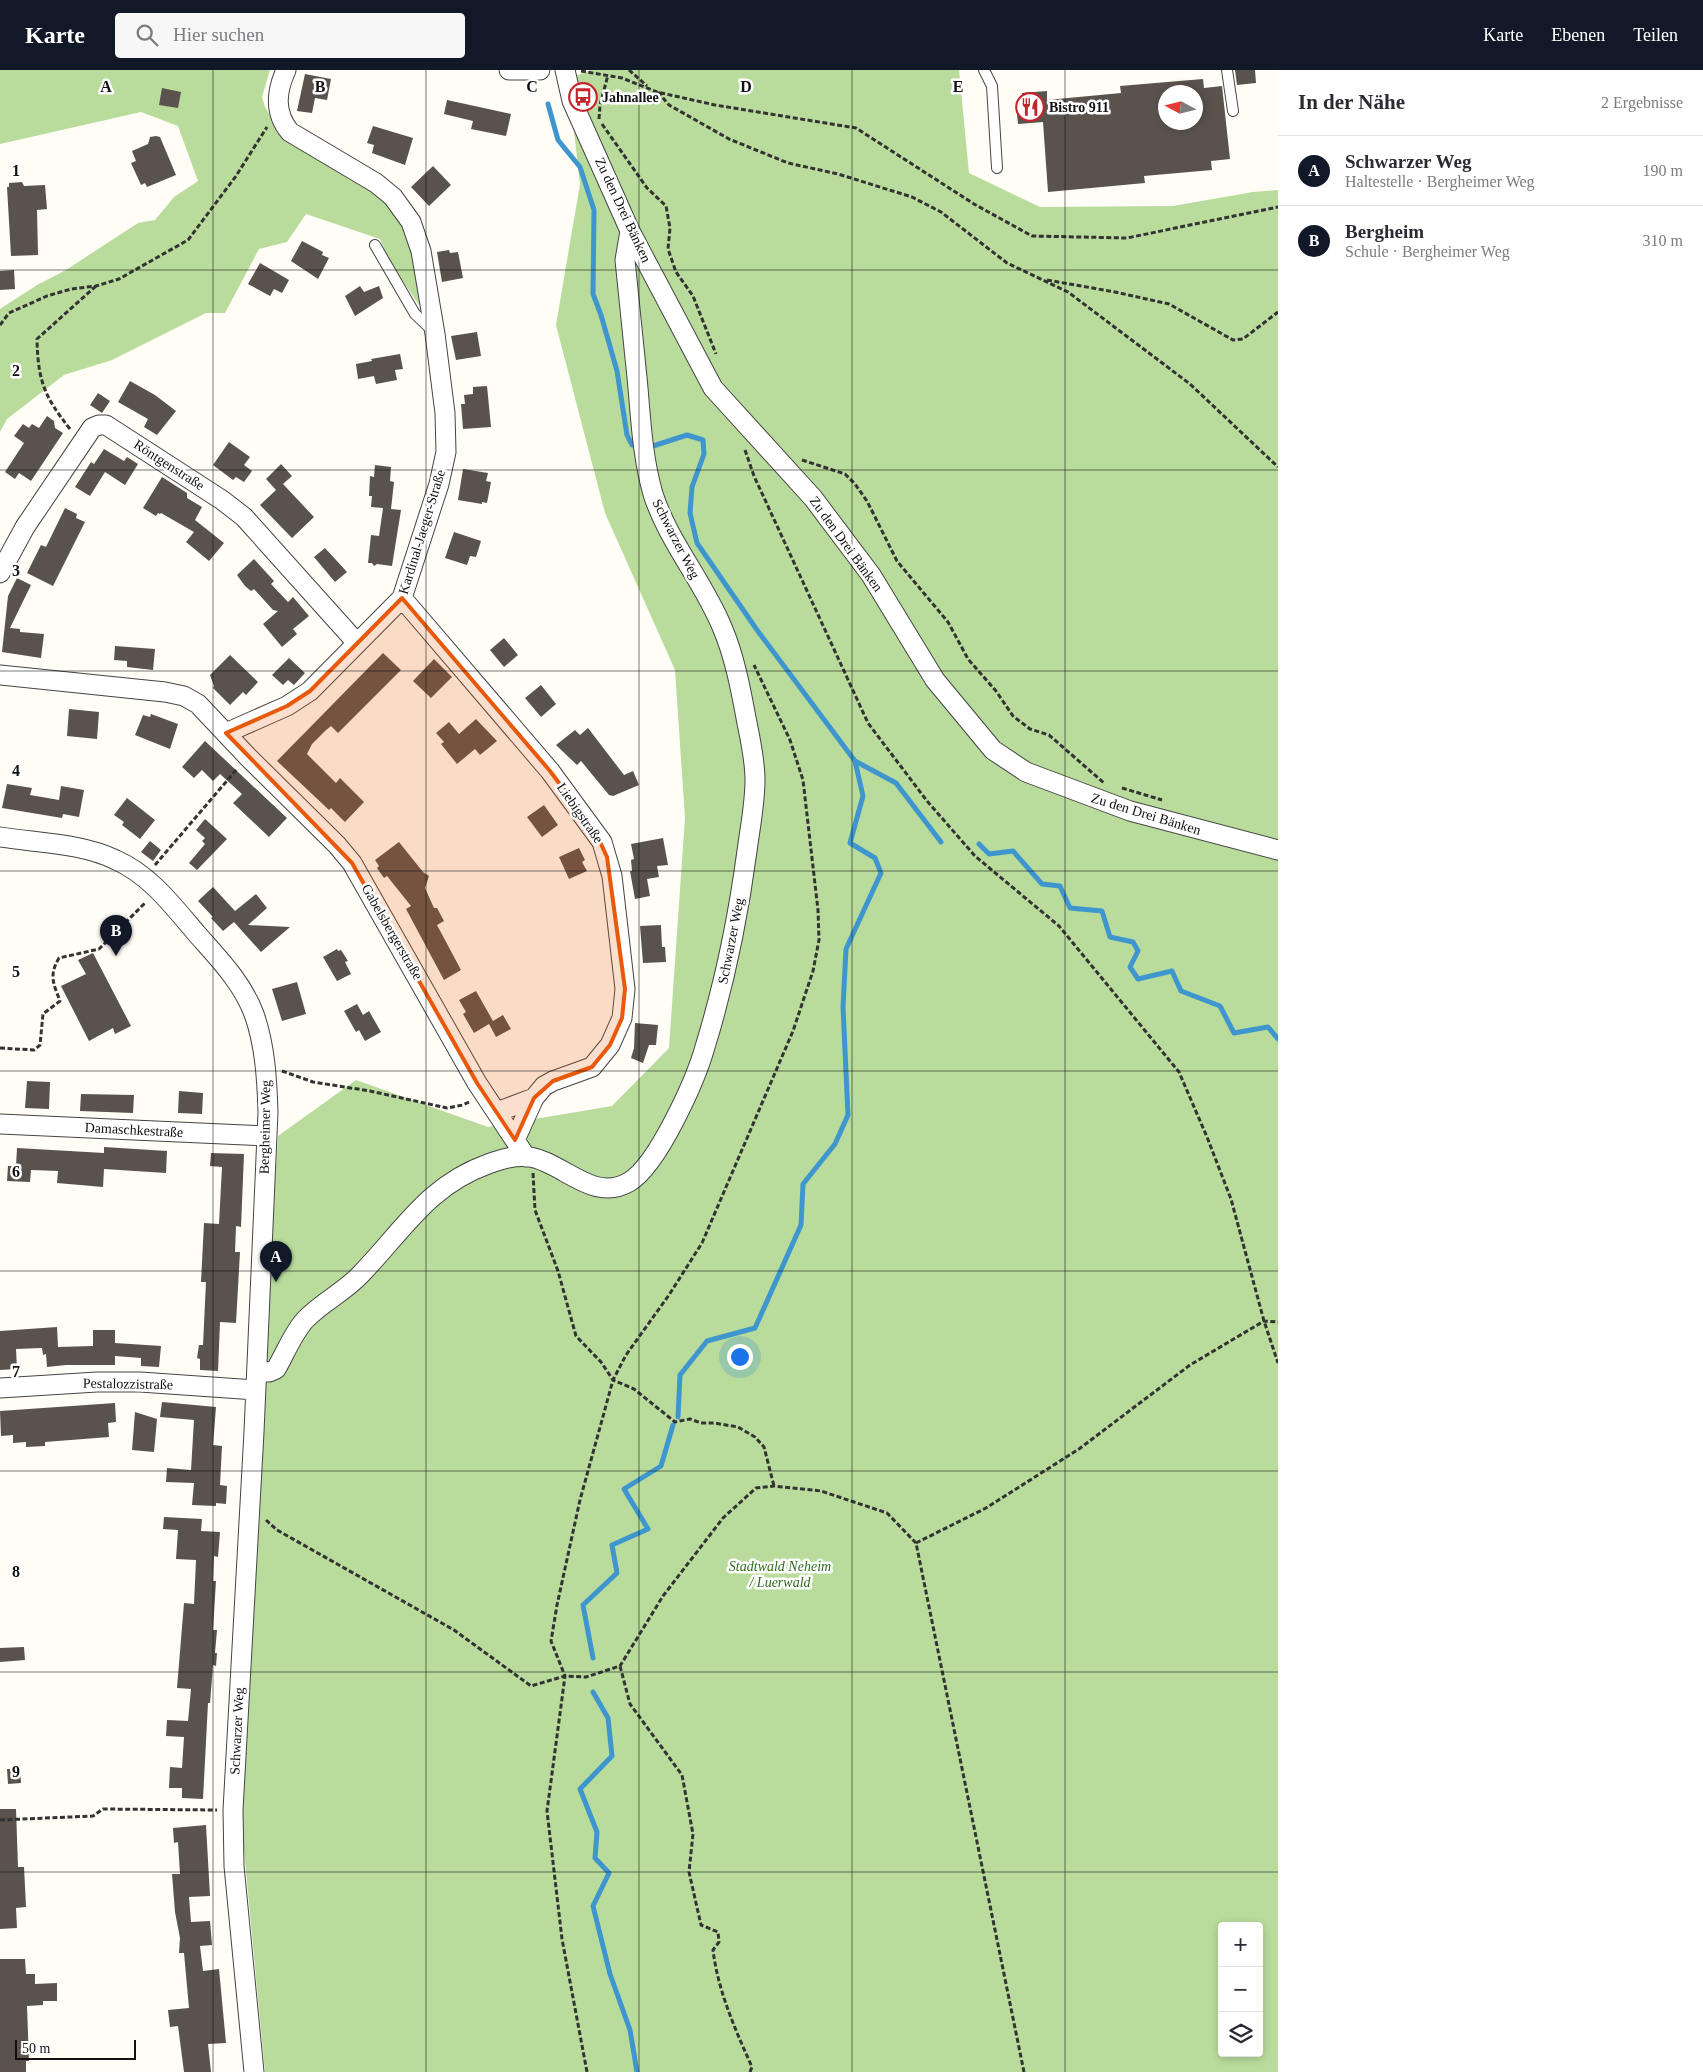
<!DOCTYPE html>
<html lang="de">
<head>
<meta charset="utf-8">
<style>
	body { margin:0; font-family:"Times New Roman",serif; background:#f7f7f7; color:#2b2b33 }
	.controls { position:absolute; right:15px; bottom:15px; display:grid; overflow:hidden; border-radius:5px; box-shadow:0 2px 8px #0003 }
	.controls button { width:45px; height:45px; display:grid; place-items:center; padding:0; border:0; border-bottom:1px solid #e1e1e2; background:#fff; color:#2b2b33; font:25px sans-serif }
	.compass { position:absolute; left:1158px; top:15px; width:45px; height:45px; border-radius:50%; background:#fff; box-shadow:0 2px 8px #0003; rotate:277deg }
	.scale { position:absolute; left:15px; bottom:12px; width:121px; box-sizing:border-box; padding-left:5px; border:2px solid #111; border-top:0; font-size:14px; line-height:18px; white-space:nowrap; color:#111; -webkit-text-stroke:4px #fff; paint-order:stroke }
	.you { position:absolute; left:739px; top:1286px; width:18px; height:18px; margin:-12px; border:4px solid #fff; border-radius:50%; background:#1a73e8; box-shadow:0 0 0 8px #1a73e833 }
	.badge { display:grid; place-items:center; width:32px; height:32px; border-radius:50%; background:#111827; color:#fff; font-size:16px; font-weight:700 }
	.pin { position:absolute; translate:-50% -41px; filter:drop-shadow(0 1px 2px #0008) }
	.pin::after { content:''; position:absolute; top:26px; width:18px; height:15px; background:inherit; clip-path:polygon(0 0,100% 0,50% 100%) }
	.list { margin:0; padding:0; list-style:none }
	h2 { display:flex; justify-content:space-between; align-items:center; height:65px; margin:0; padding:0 20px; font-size:21px }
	h2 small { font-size:16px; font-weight:400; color:#7c7c81 }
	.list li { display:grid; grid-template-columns:32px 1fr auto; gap:15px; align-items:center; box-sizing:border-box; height:70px; padding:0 20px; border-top:1px solid #e1e1e2 }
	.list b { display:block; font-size:19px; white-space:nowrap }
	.list p { margin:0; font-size:16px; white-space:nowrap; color:#7c7c81 }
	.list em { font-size:16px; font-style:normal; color:#7c7c81 }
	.icon { flex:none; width:28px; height:28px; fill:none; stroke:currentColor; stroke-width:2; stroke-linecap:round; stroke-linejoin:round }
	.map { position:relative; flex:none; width:1278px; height:2002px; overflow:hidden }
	header { display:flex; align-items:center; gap:30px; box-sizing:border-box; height:70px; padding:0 25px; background:#111827; color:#fff }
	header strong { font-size:24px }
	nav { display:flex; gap:28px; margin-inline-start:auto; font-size:18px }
	.search { width:350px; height:45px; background:#f7f7f7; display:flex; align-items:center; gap:12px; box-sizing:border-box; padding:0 18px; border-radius:5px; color:#7c7c81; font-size:19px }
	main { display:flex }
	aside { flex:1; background:#fff }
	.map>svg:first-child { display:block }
	.forest { fill:#b9dc9c; fill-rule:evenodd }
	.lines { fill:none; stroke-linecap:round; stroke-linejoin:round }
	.stream { stroke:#3f96cf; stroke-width:5 }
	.building { fill:#5a524d; fill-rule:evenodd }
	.lane-casing { stroke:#444; stroke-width:12 }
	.street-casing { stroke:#444; stroke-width:21 }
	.path { stroke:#333; stroke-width:3; stroke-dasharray:5 2.5; stroke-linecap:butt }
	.lane { stroke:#fff; stroke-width:10 }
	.street { stroke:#fff; stroke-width:19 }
	.marked { fill:#e8590c; fill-opacity:0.2; stroke:#e8590c; stroke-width:4; stroke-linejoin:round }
	.grid { fill:none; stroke:#111; stroke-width:1; stroke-opacity:0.55 }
	.labels { text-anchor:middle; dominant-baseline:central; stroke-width:5; stroke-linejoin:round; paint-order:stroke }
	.poi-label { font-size:14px; font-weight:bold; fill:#111; stroke:#fff; text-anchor:start }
	.street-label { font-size:14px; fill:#111; stroke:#fff }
	.park-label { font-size:14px; font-style:italic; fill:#2f6b1f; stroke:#fff }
	.grid-label { font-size:16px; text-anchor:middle; font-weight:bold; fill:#111; stroke:#fff; stroke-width:5; stroke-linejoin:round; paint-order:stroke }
</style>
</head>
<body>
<header>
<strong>Karte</strong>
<div class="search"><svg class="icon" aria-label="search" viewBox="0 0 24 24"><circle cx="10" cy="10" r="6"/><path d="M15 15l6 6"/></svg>Hier suchen</div>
<nav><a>Karte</a><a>Ebenen</a><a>Teilen</a></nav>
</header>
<main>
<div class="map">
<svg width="1278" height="2002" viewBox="0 0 1278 2002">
	<rect width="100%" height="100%" fill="#fffdf5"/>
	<path class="forest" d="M0 0H270L262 27 265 37 280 63 367 116 395 136 413 182 425 244 388 189 380 169 306 144 287 172 259 179 225 243H206L112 290 64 305 7 349 0 362V239L37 215 66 200 138 153 155 150 174 127 198 111 178 56 141 42 0 74Z
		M591 0H959L969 103 1040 137 1173 136 1253 122 1278 120V2002H265L240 1739 254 1433 278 1066 356 1010 488 1057 612 1036 669 978 685 748 675 600 605 443 556 255 580 114 568 9ZM1222 1856H1259V1983H1222Z"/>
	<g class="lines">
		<path class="stream" d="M548 34 558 70 580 97 594 140 593 224 601 245 617 301 627 365 632 375
			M650 377 687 365 703 370 704 384 692 417 690 443 697 473 757 560 855 691 863 726 850 773 875 788 881 803 846 879 843 937 848 1045 835 1074 803 1114 801 1155 755 1258 707 1271 680 1305 678 1347
			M855 691 896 713 941 772
			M979 774 989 784 1013 781 1042 814 1060 816 1070 838 1102 841 1110 867 1133 872 1138 881 1130 897 1138 909 1172 901 1181 921 1220 936 1234 963 1268 957 1278 969
			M593 1588 583 1535 617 1503 612 1475 648 1459 624 1419 661 1396 673 1355
			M593 1622 608 1648 612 1686 580 1719 597 1762 595 1788 609 1803 593 1836 610 1904 630 1960 637 2002"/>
	</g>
	<path class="building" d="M1235 0H1255L1256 13 1237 15Z
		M305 4 331 9 327 30 315 28 312 43 297 41Z
		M1203 9 1204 18 1222 16 1230 89 1211 91 1212 100 1144 106 1145 113 1048 122 1043 52 1018 54 1016 34H1023L1022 23 1047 21V30L1121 23 1120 16ZM1166 22H1196V52H1166Z
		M162 18 181 22 178 38 159 35Z
		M447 30 511 44 506 66 471 59 473 51 444 44Z
		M373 56 413 68 405 95 372 83 374 75 367 73Z
		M156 66 160 67 176 105 147 117 145 113 141 115 131 93 136 91 132 81 148 74 150 67Z
		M433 96 451 115 429 136 411 117Z
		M22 112 24 116 45 115 47 139 37 140 38 185 11 186 7 117H9V113Z
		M302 171 323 182 322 185 329 188 318 209 291 191Z
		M449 180 450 183 458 182 463 208 442 212 437 182Z
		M260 193 289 210 282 223 274 219 270 226 248 214Z
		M14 200 15 219 0 220V201Z
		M360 216 364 222 379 216 383 228 355 246 345 226Z
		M477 262 481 286 456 290 451 266Z
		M400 284 403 299 395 300 397 310 376 314 374 306 358 309 356 294 372 291 371 289Z
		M130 311 155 325 176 341 157 365 144 357 148 349 118 332Z
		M487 316 491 357 463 359 461 334H465L464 325 473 324V317Z
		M98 323 110 331 102 343 90 335Z
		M47 346 54 351 55 358 63 363 31 411 19 403 15 409 5 402 24 373 14 366 23 354 29 358 32 354 39 358Z
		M229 372 250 387 244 395 252 401 244 412 236 407 233 410 213 395Z
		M104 379 124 391 127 387 138 394 125 415 105 402 90 426 75 417 91 392 94 394Z
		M281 394 292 406 283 414 314 447 292 468 260 435 276 420 266 409Z
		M375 395 391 397 390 411 394 412 391 439 401 440 392 496 377 494 374 496 372 493H368L371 465 379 466 383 438 371 437 372 426H369L370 406 374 407Z
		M463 399 488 403 486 411 491 412 487 433 482 432V434L458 430Z
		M162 407 187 423V428L202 437 195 450 224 473 209 491 186 472 194 462 161 443 160 444 158 443 156 446 143 438Z
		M65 438 77 444 76 448 85 452 53 516 27 503 41 475 46 477Z
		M454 462 481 471 476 487 470 486 467 495 445 488Z
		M325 478 347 502 335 512 314 487Z
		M254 489 274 511 271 514 288 532 293 527 309 546 293 559 297 564 282 577 263 554 278 541 273 540 254 519 251 521 245 516 237 505Z
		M17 508 31 515 10 558 20 559V562L44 564 41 588 2 582 8 526Z
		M504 568 518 585 504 597 490 580Z
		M115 576 155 579 153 600 127 597V591L114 590Z
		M383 583 401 600 338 663 331 656 325 661 312 674 307 684 336 713 340 708 364 732 345 752 331 738 329 740 277 691Z
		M230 585 258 612 246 625 243 622 230 635 213 618 214 616 210 605Z
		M289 588 305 603 294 615 288 610 283 615 272 605Z
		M434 589 452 607 431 628 413 611Z
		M541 615 556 634 541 647 525 628Z
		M69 639 99 642 97 669 67 666Z
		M151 644 178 654 170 679 135 665 143 645 150 647Z
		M476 649 497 671 480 685 475 679 457 694 441 674 444 672 436 663 449 652 459 664Z
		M588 658 624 705 633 701 639 715 613 726 609 725 581 691 577 695 556 675 575 660 580 665Z
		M205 671 287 748 269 767 233 733 242 724 220 704 213 711 202 700 194 708 182 697Z
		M7 714 32 718 30 725 59 730 61 716 84 720 79 747 63 744 62 748 2 738Z
		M127 728 155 750 140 769 122 755 124 752 114 745Z
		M544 735 558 755 542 767 527 747Z
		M205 749 227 769 197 800 189 793 205 774 202 771 205 768 196 760Z
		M663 768 668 795 657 796 659 807 647 809 650 826 635 829 630 801H632L631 790 634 789 631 774Z
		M150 771 161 780 153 791 141 782Z
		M399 772 423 802 429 806 425 818 434 838H437L444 851 437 855 461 900 444 910 406 839 411 836 387 806 384 808 377 798 379 796 375 790Z
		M579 778 585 790 582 792 587 801 569 809 559 787Z
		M213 817 235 841 256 824 267 838 248 855 290 857 261 882 234 852 223 861 211 848 213 847 198 831Z
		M661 855 662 877H665L666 892 643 893 640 856Z
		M337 879 338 881 341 880 348 891 345 892 351 904 337 911 323 887Z
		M93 883 131 956 115 964 113 958 89 971 61 916 86 904 78 890Z
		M297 912 306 944 282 951 272 919Z
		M476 921 493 951 503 945 511 959 496 967 489 954 474 963 463 944 466 942 459 930Z
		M357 934 363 945 369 941 381 962 365 971 359 960 356 962 344 941Z
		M635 953 658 955 656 975H649L643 993 631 988 634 978Z
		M27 1011 50 1012 49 1039 25 1038Z
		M179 1021 203 1023 202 1044 178 1043Z
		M81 1024 134 1025 133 1043 80 1041Z
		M104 1077 167 1081 166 1103 104 1099 103 1117 57 1113 58 1101 31 1100 30 1112 7 1111 8 1096H16L17 1078 104 1083Z
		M211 1083 244 1084 241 1157 236 1156 235 1182H240L236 1253 220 1252 218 1301 200 1300V1289L197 1288 199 1275H203L206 1212H201L204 1153 219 1154 222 1097 210 1096Z
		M57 1257 58 1277 93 1276V1260H115V1273L161 1276 159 1297 141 1296V1288L115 1286V1295H66L47 1297 46 1284 43 1285 42 1278 16 1279 17 1299 0 1300V1261Z
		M162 1332 216 1337 213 1375 222 1376 220 1415 227 1416 226 1434 216 1433V1436L192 1435 194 1413 166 1412 167 1398 191 1400 194 1350 160 1347Z
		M115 1333 116 1352 108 1353 109 1367 45 1372V1376L26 1377V1372L13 1373V1365L1 1366 0 1341Z
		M135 1342 157 1349 154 1382 132 1380Z
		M164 1447 202 1449 201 1461 220 1462 218 1487 214 1486 213 1511H216L213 1560H217L215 1583H217L216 1596 213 1595 210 1633H208L203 1729 182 1728V1718H169L170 1697 182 1698 184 1667 166 1666 167 1650 188 1651 191 1619 177 1618 184 1533 194 1534 196 1490 176 1489 178 1460 163 1459Z
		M24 1577 25 1590 0 1592V1578Z
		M7 1699H20L21 1713 8 1714Z
		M0 1739H16L18 1797H24L26 1837 16 1838 17 1858 0 1859Z
		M206 1755 210 1826 189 1827 191 1852 210 1851 212 1875 200 1876 203 1901 219 1899 226 1973 208 1974 211 2002H184L178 1956 170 1957 168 1940 189 1938 184 1883H179L180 1868 175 1842 172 1804H180L178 1772 174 1773 173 1758Z
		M0 1889H25L26 1904H35V1914L57 1913V1931H43V1935L27 1936 29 1991H26V2002H0Z"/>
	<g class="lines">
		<defs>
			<path id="lane" d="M984 0 992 16 997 98
				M1227 0 1233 41
				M375 175 415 244 433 261"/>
			<path id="street" d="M509 0H540
				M565 0 572 31 630 161 713 318 813 428 871 505 935 610 993 680 1026 702 1130 741 1278 780
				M0 503 25 457 92 358 99 355H106L222 430 244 447 357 573
				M402 528 550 701 602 772 612 806 625 919 622 948 610 975 592 997 553 1011 544 1016 534 1028 497 1042
				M0 605 165 622 184 626 198 634 248 687 337 775 352 793 477 1013 526 1087
				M226 663 287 636 310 621 402 528 439 414 446 382 445 343 435 264 421 181 411 152 393 127 376 113 290 62C274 43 276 22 286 0
				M0 767C38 773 81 773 116 790 150 805 173 836 197 864 218 888 242 912 254 944 265 975 267 1009 268 1042L254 1362 233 1740 234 1796 254 2002
				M0 1054 267 1066
				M515 1070 534 1028
				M257 1302H269L276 1299C285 1284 293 1263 305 1250 321 1233 344 1222 360 1205 403 1161 427 1116 488 1094 502 1089 515 1085 530 1087 564 1093 593 1133 629 1112 658 1095 696 1009 705 977 725 912 738 848 747 781 750 758 755 734 755 710 755 691 751 672 747 653 741 621 735 587 722 557 703 511 668 471 653 424 643 389 641 354 638 318 634 275 629 232 625 190L630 161
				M0 1318 97 1312H140L256 1320"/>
		</defs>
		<use href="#lane" class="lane-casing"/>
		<use href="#street" class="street-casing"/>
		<path class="path" d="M629 0 647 16
			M581 1 622 8 657 22 715 35 856 58 974 134 1032 166 1127 168 1278 137
			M658 22 669 35 729 69 788 93 838 104 912 127 941 142 1007 193 1068 222 1190 314 1278 397
			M599 49 600 35 608 5
			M602 54 647 118 666 136 670 158 668 179 676 202 693 226 716 284
			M1047 210 1115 222 1169 234 1233 270 1243 269 1278 242
			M0 255 9 243 47 226 71 219 96 216 119 209 188 170 236 106 267 57
			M70 359C44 326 38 311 37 269L96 216
			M745 380 754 406 868 653 927 731 975 786 1059 856 1179 1002 1207 1067 1231 1129 1264 1251 1278 1293
			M802 390 845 404 855 414 867 431 897 491 948 552 968 589 996 621 1013 646 1030 659 1049 665 1104 713
			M1122 718 1162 730
			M155 795 237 699
			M0 978 34 980 40 975 43 944 60 931C53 913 49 905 59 888L99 879 146 832
			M282 1001 313 1012 370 1021 447 1038 463 1035 471 1031
			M533 1103 535 1140 558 1201 576 1266 601 1292 613 1310 634 1319 675 1352 690 1349 701 1353H714L738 1357 755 1367 764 1377 774 1416
			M266 1450 277 1460 454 1560 531 1616 565 1606 586 1607 620 1596 663 1526 723 1448 756 1418 774 1416 821 1421 887 1443 916 1473 1024 2002
			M916 1473 986 1438 1079 1379 1190 1295 1264 1251 1278 1252
			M620 1596 630 1634 682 1705 693 1764 689 1802 701 1855 718 1862 719 1872 713 1880C718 1921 735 1959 752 1997L750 2002
			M0 1750 93 1746 103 1739 217 1740
			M587 2002 562 1869 547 1741 565 1606 551 1571 557 1535 580 1430 613 1310 626 1285 669 1225 702 1173 793 961 813 901 819 870 818 840 803 710 790 670 754 595"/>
		<use href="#lane" class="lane"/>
		<use href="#street" class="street"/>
	</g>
	<path class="marked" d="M402 528 550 701 595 761 607 787 625 919 622 948 610 975 592 997 553 1011 534 1028 515 1070 477 1013 352 793 226 663 287 636 310 621Z"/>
	<path class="grid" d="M213 0V2002M426 0V2002M639 0V2002M852 0V2002M1065 0V2002M0 200H1278M0 400H1278M0 601H1278M0 801H1278M0 1001H1278M0 1201H1278M0 1401H1278M0 1602H1278M0 1802H1278"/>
	<defs>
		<symbol id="bus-ring" viewBox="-11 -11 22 22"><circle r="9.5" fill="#fff" stroke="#c4262e" stroke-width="1.5"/><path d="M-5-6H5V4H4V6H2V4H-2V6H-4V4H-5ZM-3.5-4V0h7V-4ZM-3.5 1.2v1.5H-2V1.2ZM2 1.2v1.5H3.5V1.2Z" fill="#c4262e"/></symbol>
		<symbol id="restaurant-ring" viewBox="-11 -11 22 22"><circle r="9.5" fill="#fff" stroke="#c4262e" stroke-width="1.5"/><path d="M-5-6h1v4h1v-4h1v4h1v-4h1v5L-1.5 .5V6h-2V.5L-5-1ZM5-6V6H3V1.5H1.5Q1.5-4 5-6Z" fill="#c4262e"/></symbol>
	</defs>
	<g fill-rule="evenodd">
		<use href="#bus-ring" x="567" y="11" width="32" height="32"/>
		<use href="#restaurant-ring" x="1014" y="21" width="32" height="32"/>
	</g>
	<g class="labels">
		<g class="poi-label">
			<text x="602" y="27">Jahnallee</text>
			<text x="1049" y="37">Bistro 911</text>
		</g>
		<g class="street-label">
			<text transform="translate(623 140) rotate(65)">Zu den Drei Bänken</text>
			<text transform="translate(169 395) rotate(33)">Röntgenstraße</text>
			<text transform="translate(422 462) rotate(-73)">Kardinal-Jaeger-Straße</text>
			<text transform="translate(676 469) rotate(63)">Schwarzer Weg</text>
			<text transform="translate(846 474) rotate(54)">Zu den Drei Bänken</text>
			<text transform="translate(580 743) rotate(55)">Liebigstraße</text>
			<text transform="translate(1146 744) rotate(17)">Zu den Drei Bänken</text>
			<text transform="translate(392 862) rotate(60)">Gabelsbergerstraße</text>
			<text transform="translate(731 871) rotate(-79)">Schwarzer Weg</text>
			<text transform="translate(265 1057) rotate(-89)">Bergheimer Weg</text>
			<text transform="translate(134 1060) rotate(3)">Damaschkestraße</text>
			<text transform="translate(128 1314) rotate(1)">Pestalozzistraße</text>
			<text transform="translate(237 1661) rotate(-87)">Schwarzer Weg</text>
		</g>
		<g class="park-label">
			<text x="780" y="1496">Stadtwald Neheim<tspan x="780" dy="16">/ Luerwald</tspan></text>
		</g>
	</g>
	<g class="grid-label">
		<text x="106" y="22">A</text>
		<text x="320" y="22">B</text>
		<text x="532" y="22">C</text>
		<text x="746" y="22">D</text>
		<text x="958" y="22">E</text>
		<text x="16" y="106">1</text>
		<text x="16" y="306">2</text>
		<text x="16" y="506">3</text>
		<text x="16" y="706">4</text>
		<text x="16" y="907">5</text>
		<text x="16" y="1107">6</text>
		<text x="16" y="1307">7</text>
		<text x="16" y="1507">8</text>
		<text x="16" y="1707">9</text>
	</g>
</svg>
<div class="controls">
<button>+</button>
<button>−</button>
<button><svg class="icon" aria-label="layers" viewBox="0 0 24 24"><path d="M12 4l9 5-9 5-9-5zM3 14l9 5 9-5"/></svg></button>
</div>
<svg class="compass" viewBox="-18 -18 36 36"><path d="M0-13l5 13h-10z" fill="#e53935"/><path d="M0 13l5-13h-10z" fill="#7c7c81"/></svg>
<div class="scale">50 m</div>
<div class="you"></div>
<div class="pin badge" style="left:276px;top:1212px">A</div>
<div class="pin badge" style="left:116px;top:886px">B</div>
</div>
<aside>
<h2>In der Nähe<small>2 Ergebnisse</small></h2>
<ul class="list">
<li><span class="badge">A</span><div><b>Schwarzer Weg</b><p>Haltestelle · Bergheimer Weg</p></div><em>190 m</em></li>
<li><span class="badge">B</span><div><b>Bergheim</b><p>Schule · Bergheimer Weg</p></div><em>310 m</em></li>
</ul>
</aside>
</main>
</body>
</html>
